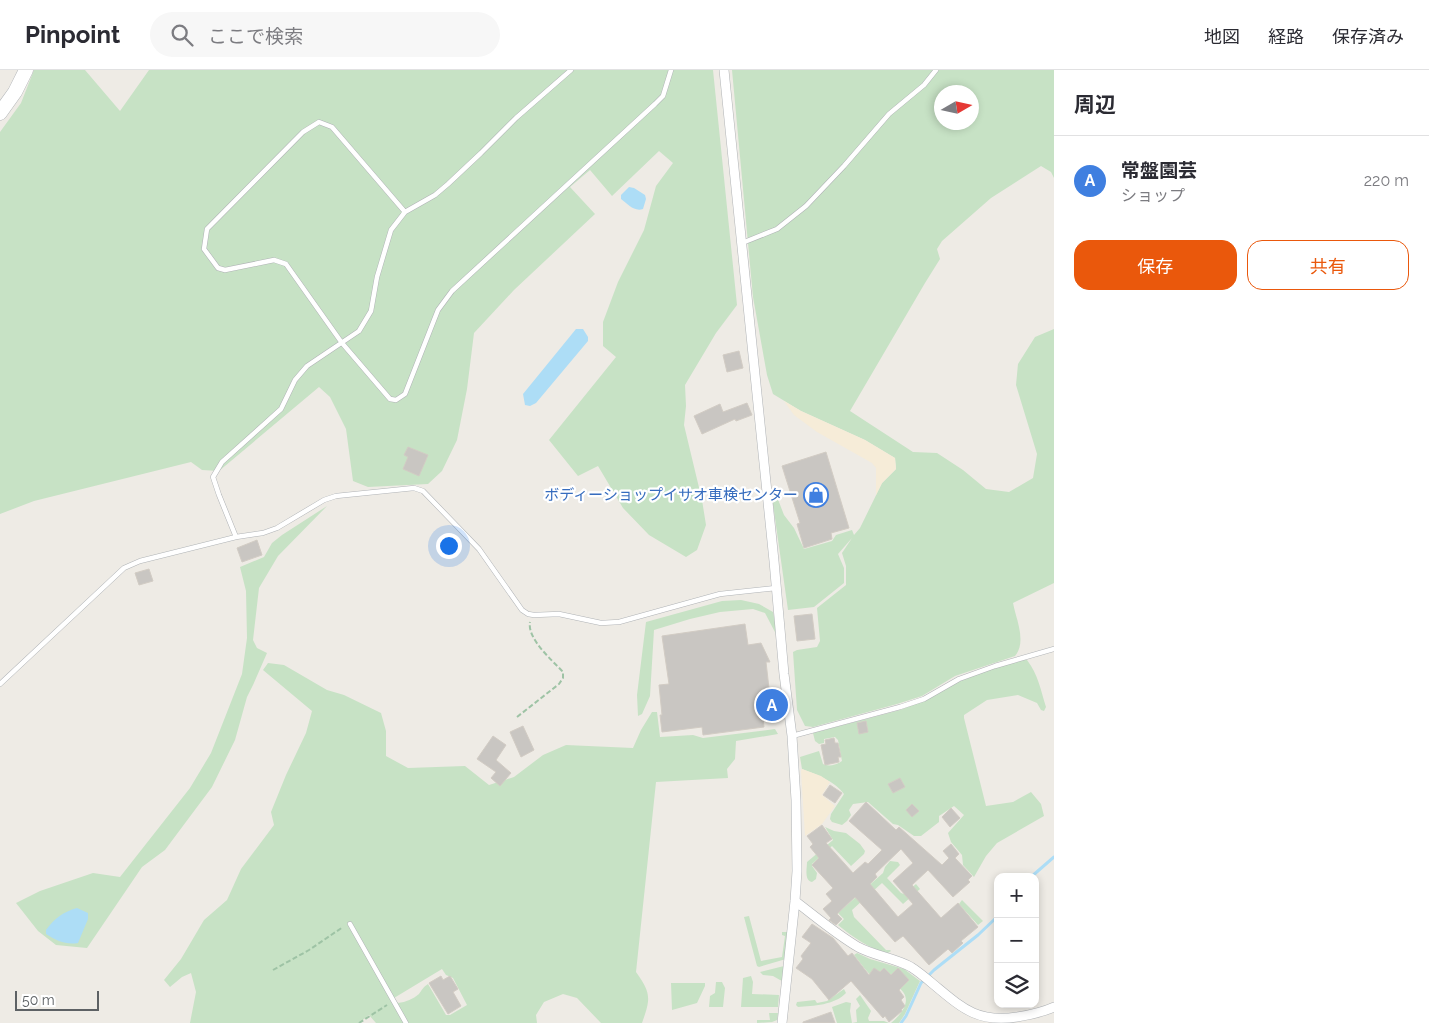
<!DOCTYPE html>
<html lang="ja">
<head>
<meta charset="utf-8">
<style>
	body { margin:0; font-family:Raleway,"Noto Sans JP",sans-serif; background:#f7f7f7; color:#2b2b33 }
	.controls { position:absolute; right:15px; bottom:15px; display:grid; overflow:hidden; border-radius:10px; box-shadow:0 2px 8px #0003 }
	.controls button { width:45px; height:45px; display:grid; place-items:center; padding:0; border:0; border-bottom:1px solid #e1e1e2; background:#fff; color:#2b2b33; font:25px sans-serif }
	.compass { position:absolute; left:934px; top:15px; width:45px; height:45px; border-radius:50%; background:#fff; box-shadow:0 2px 8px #0003; rotate:81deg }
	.scale { position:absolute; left:15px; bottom:12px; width:84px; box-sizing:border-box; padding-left:5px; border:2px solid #5d6164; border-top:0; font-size:14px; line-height:18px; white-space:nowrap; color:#5d6164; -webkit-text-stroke:4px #fff; paint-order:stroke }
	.you { position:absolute; left:448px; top:475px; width:18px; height:18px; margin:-12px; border:4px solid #fff; border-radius:50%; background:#1a73e8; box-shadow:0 0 0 8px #1a73e833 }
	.badge { display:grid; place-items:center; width:32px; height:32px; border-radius:50%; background:#ea580c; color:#fff; font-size:16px; font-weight:700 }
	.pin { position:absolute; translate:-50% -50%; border:2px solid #fff; box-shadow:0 1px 5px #0006 }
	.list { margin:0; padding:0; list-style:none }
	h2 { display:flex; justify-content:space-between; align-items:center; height:65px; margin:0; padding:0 20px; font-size:21px }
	h2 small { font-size:16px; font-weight:400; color:#7c7c81 }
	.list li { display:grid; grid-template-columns:32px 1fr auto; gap:15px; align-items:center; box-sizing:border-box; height:90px; padding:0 20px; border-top:1px solid #e1e1e2 }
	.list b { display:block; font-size:19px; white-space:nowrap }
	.list p { margin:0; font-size:16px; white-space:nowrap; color:#7c7c81 }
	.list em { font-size:16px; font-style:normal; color:#7c7c81 }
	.actions { display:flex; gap:10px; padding:15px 20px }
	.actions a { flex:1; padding:11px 0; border:1px solid #ea580c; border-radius:15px; text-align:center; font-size:18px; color:#ea580c }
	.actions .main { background:#ea580c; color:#fff }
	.icon { flex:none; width:28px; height:28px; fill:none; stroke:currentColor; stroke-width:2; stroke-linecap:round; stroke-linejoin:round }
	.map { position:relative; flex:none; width:1054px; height:953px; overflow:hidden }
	header { display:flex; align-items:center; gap:30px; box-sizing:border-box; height:70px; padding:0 25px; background:#fff; border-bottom:1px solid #e1e1e2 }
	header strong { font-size:24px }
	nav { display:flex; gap:28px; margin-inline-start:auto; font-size:18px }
	.search { width:350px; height:45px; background:#f7f7f7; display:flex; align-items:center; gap:12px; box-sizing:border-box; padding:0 18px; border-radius:28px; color:#7c7c81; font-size:19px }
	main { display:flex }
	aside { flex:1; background:#fff }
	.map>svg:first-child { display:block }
	.green { fill:#c7e2c5; fill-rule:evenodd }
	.sand { fill:#f6ecd8 }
	.water { fill:#adddf6 }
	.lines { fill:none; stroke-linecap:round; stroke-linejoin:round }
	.stream { stroke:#adddf6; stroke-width:3 }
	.building { fill:#c9c6c2; stroke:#d2ccc4; fill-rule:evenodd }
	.lane-casing { stroke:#b0b3b6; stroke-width:5.5 }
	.street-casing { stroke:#b0b3b6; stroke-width:10 }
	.secondary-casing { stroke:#b2b5b8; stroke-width:15 }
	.path { stroke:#9ec3a5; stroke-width:2; stroke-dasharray:5 2.5; stroke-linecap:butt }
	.lane { stroke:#fff; stroke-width:4.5 }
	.street { stroke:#fff; stroke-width:9 }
	.secondary { stroke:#fff; stroke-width:14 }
	.labels { text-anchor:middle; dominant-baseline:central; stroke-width:4.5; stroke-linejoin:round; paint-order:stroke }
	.shop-label { font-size:15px; fill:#366cbe; stroke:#fff; text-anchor:end }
</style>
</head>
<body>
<header>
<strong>Pinpoint</strong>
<div class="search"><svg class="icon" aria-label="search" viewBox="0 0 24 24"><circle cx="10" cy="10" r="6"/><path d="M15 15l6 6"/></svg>ここで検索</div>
<nav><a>地図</a><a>経路</a><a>保存済み</a></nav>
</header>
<main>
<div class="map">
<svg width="1054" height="953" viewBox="0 0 1054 953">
	<rect width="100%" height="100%" fill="#eeebe5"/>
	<path class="green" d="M34 0H85L120 41 149 0H713L737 235 716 263 685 315 686 336 684 355 702 430 706 455 697 480 686 487 649 465 623 438 598 396 578 406 549 370 616 287 603 276V252L618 212 644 160 656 116 673 93 659 81 612 126 590 100 570 117 595 144 514 220 474 263 467 319 457 370 442 401 428 414 368 417 353 411 346 359 330 327 319 317 219 401 202 400 191 392 34 431 0 444V62L21 33Z
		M732 0H1054V108L1051 102 1041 96 991 128 942 171 937 179 940 189 925 213 850 341 913 382 937 383 963 400 986 419 1009 422 1033 408 1037 384 1016 315 1018 294 1035 267 1054 259V513L1013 533C1016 549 1027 572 1015 586L955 606 922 626 897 634 813 657 805 656 797 640 793 582 797 580 817 577 820 571 817 538 846 515V496L842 483 852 468 838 484 844 498V513L814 537 788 540 771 420 774 419 784 445 794 458 804 479 832 471 836 465 852 460 854 465 860 458 882 413 896 399 895 388 865 370 801 341 773 324 767 305 753 227ZM942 22H972V52H942Z
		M327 436 278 486 259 518 253 570 257 578 267 583 253 615 247 627 235 670 212 717 165 780 142 797 87 878 56 875 38 861 16 833 40 821 93 803 120 807 190 718 211 683 242 604 247 568 246 521 240 497 264 487 272 473 282 465Z
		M741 530 759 534 773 542 777 563 776 564 765 543 753 539 720 542 690 549 654 560 650 626 642 644 638 646 637 625 646 552 722 531Z
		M1023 590H1027C1038 604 1041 621 1046 637L1044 641 1041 640 1037 633 1018 625 987 630 964 645V648L986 736 1013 732 1031 722 1041 734 1044 746 997 773 986 786 974 807 963 795 962 785 951 772 948 763 964 745 954 736 939 746V752L921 766H914L898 755 893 754 868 732 853 734 849 740 851 745 847 751 842 755 832 752 830 749 831 744 844 724C835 711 817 705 802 699L800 687 819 681 823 694C829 697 836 695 842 691L838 670 835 667 824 669V673L819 674 815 671 813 663 900 640 926 630 960 611 992 599ZM866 651 868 661 859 664 857 653ZM900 708 905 717 893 723 888 714Z
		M268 593 284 595 327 620 344 625 381 643 386 661V686L408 698 465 696 489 715 514 707 543 685 566 675 633 678 641 660 652 642H657L660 667 693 665 703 668 775 659 778 664 736 671 735 689 727 699 728 708 656 712 636 902C651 923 651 928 642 953H601L577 928 563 924 544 932 536 945 537 953H376L369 945 359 953H190L196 922 191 903 182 907 170 917 164 910 181 889 204 850 227 830 241 799 274 755 271 742 286 705 306 663 312 641 263 600ZM442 899 446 905 453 908 467 935 450 945H446L428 914C423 917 422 920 419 924 413 929 406 932 398 933L394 928Z
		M825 757 834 761 846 763 860 774 865 781 864 784 851 796 832 776 812 794V796L817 803 816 809 812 812C804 810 807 799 807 792L833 770Z
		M890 791 898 792 900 795 887 808 901 823 904 824 916 814 920 819 903 834 882 813 852 840 854 847 886 880H890L891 881 888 883C869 879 853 867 838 855L844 849 838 843 883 803 885 797Z
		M962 830 983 851 978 855 959 834Z
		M749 846 761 891 782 887 785 866 782 865V862H789L786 889 759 897 757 896 744 847Z
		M857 883 870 889 904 899 920 911 905 944 899 953H891C903 943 915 927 896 916 890 913 881 913 874 908 868 904 859 891 854 885Z
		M784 896 783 911 780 910 773 906 763 905 760 902Z
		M751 906 753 912 752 924 779 925 778 937H741L743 908Z
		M716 912H722L725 918 723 937H709L710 926 715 923Z
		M671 913H705V916L697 933 672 940Z
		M844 919 846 923C835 935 813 936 798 937L796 935 797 932 815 930 817 933 827 931Z
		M860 925 871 941 868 948 869 951H884L889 953H837L832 937 846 932 851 933 850 941 852 953 857 952 856 940 860 936 856 929Z
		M769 943H778L777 950 772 952 757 953V950H770Z"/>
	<path class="sand" d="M784 331 801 341 865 370 895 388 896 399 882 413 876 425V398L872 393 817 362 794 345Z
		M802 699 821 706 830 712 822 725 835 736 822 754 805 766 801 701Z"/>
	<path class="water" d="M629 117 634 118 645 125 646 129 643 139C634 142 628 134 621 129V125Z
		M576 259H583L588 267V271L536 333 530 336 525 335 523 324Z
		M77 838 88 843V849L78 873C66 875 57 871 46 864V860C55 848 63 842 77 838Z"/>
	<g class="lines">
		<path class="stream" d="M1031 807 1054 787
			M901 953 906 946 921 913 934 900 978 865 998 846"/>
	</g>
	<path class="building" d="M739 281 743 298 727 302 723 285Z
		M747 333 752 345 736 351 735 349 702 364 694 346 720 334 723 342Z
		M408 377 428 385 419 406 403 399 408 387 404 385Z
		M826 382 849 458 831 463 832 469 804 478 797 454 800 453 782 396Z
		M257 470 262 485 242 492 237 478Z
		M149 499 153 511 139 515 135 503Z
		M812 544 815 569 797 571 794 546Z
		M745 554 748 575 761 573 770 592H766L770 627 780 625 782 646 763 648 764 657 703 665 702 657 662 662 660 645H662L659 615 669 614 662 566Z
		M866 651 868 662 859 664 857 653Z
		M523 656 534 680 521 687 510 662Z
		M493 666 506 675 496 690 511 703 500 716 491 708 496 702 477 689Z
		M834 668 835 673H838L841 687H838L839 692 825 695 821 675 826 674 825 670Z
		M900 708 905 717 893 723 888 714Z
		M830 715 842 723 835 733 823 725Z
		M866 732 896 760 899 757 942 795 949 788 943 781 951 774 959 784 955 788 972 806 968 810 970 812 953 827 928 800 912 815 941 848 958 833 978 857 961 871 963 873 952 883 948 879 929 895 903 866 895 872 855 827 837 844 842 849 836 855 829 850 831 848 823 839 832 831 826 824 833 818 812 795 819 788 810 777 813 774 807 766 822 755 832 769 826 773 853 803 865 792 868 794 882 780 849 751ZM901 779 913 793 893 811 913 834 898 847 870 814 877 807 875 804Z
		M912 734 919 741 912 747 906 740Z
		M951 738 960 748 950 757 942 747Z
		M812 854 833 868 848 886 852 883 869 905 874 898 880 902 884 898 891 905 898 898 909 910 899 920 904 927 901 930 905 936 901 940 902 941 889 952 885 946 883 948 851 911 829 930 812 909 796 898 803 889 801 886 811 873 802 867Z
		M441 906 443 910 450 906 458 919 453 922 461 936 448 944 429 913Z
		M831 942 835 953H803V952Z"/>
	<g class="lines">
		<defs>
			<path id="lane" d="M405 142 332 57 319 52 303 62 207 159 204 179 218 198 225 200 274 190 286 194 342 273 390 329 396 330 405 324 438 240 452 221 655 34 663 26 671 0
				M742 173 777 159 806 136 844 96 889 44 924 15 936 0
				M236 467 219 425 213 407 222 392 281 339 295 310 307 296 359 261 371 241 377 207 391 160 405 142 435 125 448 114 481 83 516 48 571 0
				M0 614 124 498 140 491 236 467 263 463 277 458 324 430 336 426 414 418 423 421 479 479 522 540 528 544 534 545 559 544 601 553 619 552 720 524 776 518
				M792 666 900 637 924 629 959 609 995 596 1054 579
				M350 854 406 953"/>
			<path id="street" d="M724 0 774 491 784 604 792 666 796 730 797 801 795 831 782 953
				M795 831C816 847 836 864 858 877 875 886 895 888 911 897 919 902 926 908 933 914 962 938 977 953 1017 947 1029 945 1043 942 1054 937"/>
			<path id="secondary" d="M0 43 15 22 26 0"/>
		</defs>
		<use href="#lane" class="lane-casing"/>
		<use href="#street" class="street-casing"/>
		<use href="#secondary" class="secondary-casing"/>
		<path class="path" d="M517 647 559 614 563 608V602C552 590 527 569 530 552
			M273 900 309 880 343 857
			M359 953 387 935"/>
		<use href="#lane" class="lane"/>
		<use href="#street" class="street"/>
		<use href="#secondary" class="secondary"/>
	</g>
	<defs>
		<symbol id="shop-ring" viewBox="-11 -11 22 22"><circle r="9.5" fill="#fff" stroke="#3f7fe0" stroke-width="1.5"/><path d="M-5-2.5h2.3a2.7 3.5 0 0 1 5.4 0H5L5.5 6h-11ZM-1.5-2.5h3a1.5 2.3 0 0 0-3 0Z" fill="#3f7fe0"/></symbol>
	</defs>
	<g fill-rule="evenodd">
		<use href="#shop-ring" x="802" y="411" width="28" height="28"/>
	</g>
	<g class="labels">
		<g class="shop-label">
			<text x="798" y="425">ボディーショップイサオ車検センター</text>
		</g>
	</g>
</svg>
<div class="controls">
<button>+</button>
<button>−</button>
<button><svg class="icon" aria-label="layers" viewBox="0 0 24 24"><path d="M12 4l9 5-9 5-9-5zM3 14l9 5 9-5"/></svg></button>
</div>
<svg class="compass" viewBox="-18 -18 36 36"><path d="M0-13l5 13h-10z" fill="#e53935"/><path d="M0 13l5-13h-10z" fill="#7c7c81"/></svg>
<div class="scale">50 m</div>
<div class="you"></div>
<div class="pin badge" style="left:772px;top:635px;background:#3f7fe0">A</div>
</div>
<aside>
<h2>周辺<small></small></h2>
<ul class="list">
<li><span class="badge" style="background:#3f7fe0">A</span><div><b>常盤園芸</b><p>ショップ</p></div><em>220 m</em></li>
</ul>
<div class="actions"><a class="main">保存</a><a>共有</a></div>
</aside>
</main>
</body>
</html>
